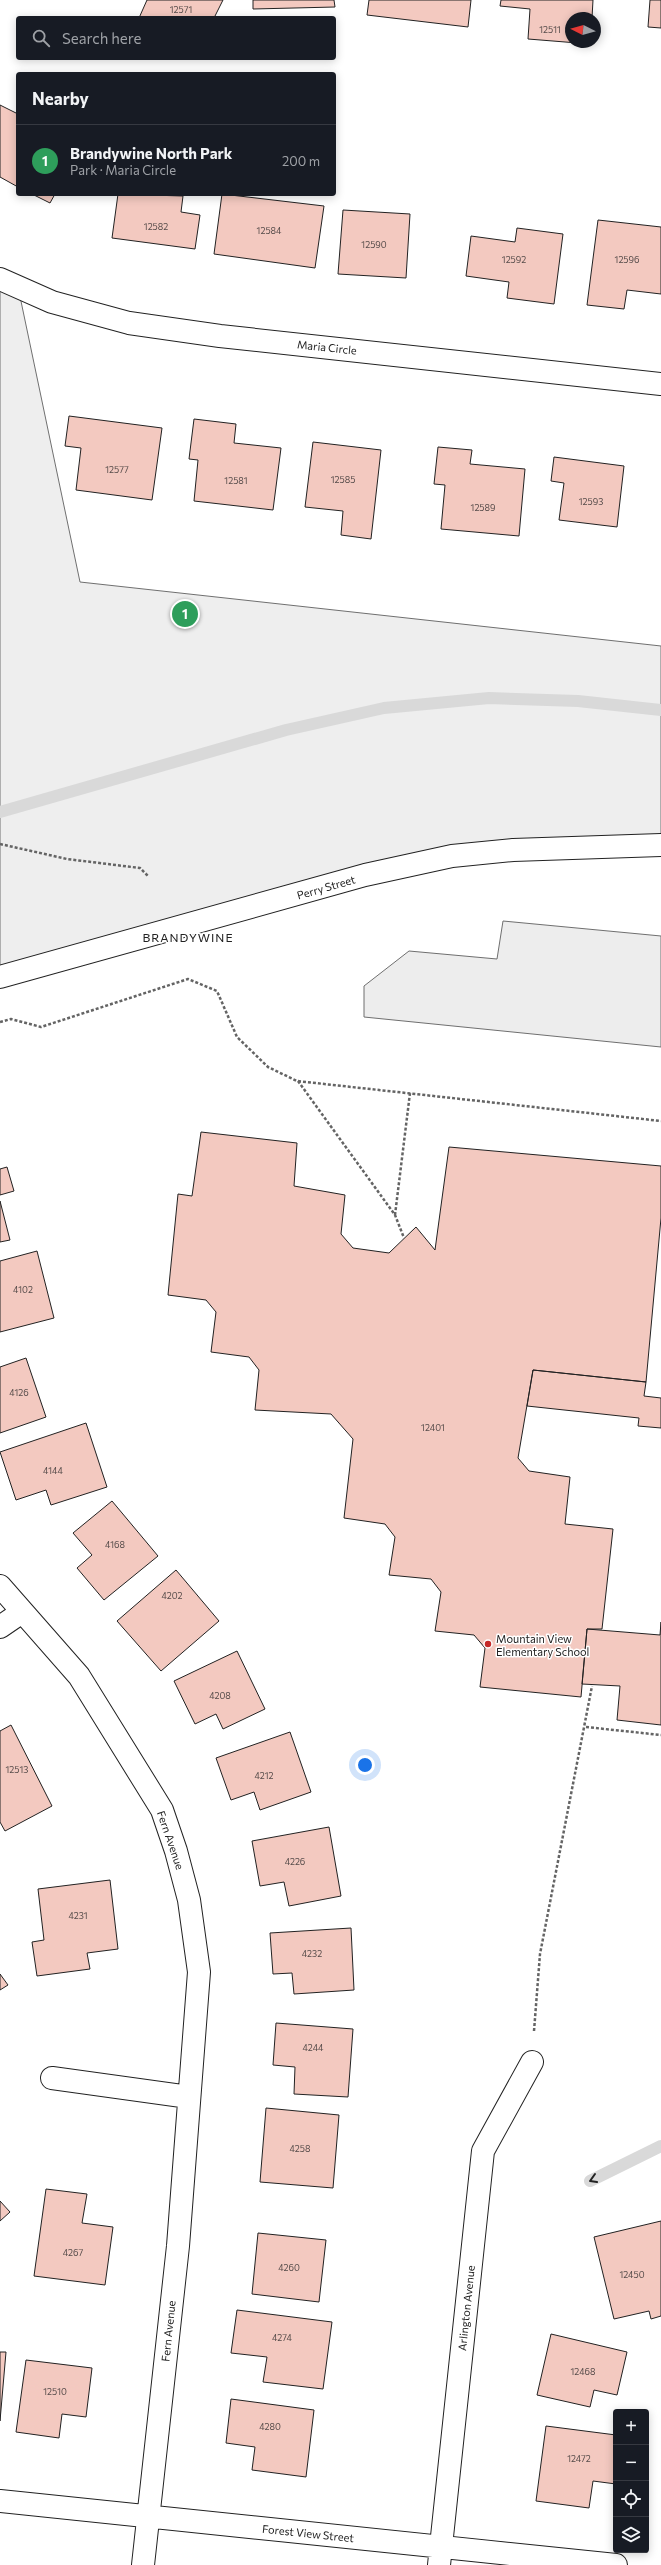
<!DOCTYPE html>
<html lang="en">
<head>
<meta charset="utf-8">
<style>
	body { margin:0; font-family:Commissioner,sans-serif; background:#20242c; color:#f1f3f6 }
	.controls { position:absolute; right:12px; bottom:12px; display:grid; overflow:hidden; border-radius:4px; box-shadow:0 2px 10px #0003 }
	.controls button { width:36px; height:36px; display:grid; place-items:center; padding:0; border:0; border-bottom:1px solid #363941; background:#171b24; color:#f1f3f6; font:20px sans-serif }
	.compass { position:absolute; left:565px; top:12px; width:36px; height:36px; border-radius:50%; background:#171b24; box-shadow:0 2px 10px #0003; rotate:276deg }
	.you { position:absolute; left:365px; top:1765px; width:14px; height:14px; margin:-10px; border:3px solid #fff; border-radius:50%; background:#1a73e8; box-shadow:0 0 0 6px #1a73e833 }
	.badge { display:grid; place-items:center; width:26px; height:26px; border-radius:50%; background:#c62828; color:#fff; font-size:13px; font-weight:700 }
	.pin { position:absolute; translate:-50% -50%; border:2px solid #fff; box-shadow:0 1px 4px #0006 }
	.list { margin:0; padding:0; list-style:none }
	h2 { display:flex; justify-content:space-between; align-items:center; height:52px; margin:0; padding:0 16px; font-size:17px }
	h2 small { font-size:13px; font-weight:400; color:#9ea1a6 }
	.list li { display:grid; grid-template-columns:26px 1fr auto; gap:12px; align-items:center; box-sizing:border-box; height:72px; padding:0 16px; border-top:1px solid #363941 }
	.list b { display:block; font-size:15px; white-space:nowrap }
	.list p { margin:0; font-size:13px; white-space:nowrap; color:#9ea1a6 }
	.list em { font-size:13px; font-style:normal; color:#9ea1a6 }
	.icon { flex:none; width:22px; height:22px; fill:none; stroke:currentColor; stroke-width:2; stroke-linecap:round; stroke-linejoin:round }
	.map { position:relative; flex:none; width:661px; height:2565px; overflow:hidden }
	.search { position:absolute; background:#171b24; box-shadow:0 2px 10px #0003; left:16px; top:16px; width:320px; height:44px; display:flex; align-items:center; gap:10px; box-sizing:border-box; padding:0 14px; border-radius:4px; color:#9ea1a6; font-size:15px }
	.panel { position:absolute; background:#171b24; box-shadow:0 2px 10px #0003; left:16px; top:72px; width:320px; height:124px; border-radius:4px }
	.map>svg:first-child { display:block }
	.green { fill:#eee; stroke:#6f6f6f }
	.parking { fill:#ededed; stroke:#6f6f6f }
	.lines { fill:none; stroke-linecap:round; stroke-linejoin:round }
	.stream { stroke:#d9d9d9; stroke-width:12 }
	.building { fill:#f3c9c0; stroke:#222 }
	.minor-casing { stroke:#222; stroke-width:24 }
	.path { stroke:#646464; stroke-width:2.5; stroke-dasharray:3 2; stroke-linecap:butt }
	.minor { stroke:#fff; stroke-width:22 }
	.wall { stroke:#222; stroke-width:2 }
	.poi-dot { fill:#c62828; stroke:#fff; stroke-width:1.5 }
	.labels { text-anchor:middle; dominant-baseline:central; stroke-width:3; stroke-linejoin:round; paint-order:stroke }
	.number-label { font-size:9px; fill:#564c4a }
	.street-label { font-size:11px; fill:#222; stroke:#fff }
	.poi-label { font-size:11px; fill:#222; stroke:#fff; text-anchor:start }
	.neighbourhood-label { font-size:12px; letter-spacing:1px; fill:#222; stroke:#fff }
</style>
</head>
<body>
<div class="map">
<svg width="661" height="2565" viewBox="0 0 661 2565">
	<rect width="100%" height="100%" fill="#fff"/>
	<path class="green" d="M0 276 18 287 80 582 661 646V845L452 856 0 977Z"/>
	<path class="parking" d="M503 921 661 936V1047L364 1017V986L409 951 497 959Z"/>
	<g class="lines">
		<path class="stream" d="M0 812 286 730 384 708 489 698 578 701 661 710
			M590 2181 661 2146"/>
	</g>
	<path class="building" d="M147 0H223L214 18H139Z
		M253 0H334L335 7 253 9Z
		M369 0H471L468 27 367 15Z
		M501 0H593L592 18H571V42H590V44L528 39 530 9 500 6Z
		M650 0H661V28L648 27Z
		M0 105 18 114V187L0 177Z
		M32 194H55L50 203Z
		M118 194 183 196 181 212 200 215 195 249 112 238Z
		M222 194 324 206 315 268 214 254Z
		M343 210 410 214 406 278 338 274Z
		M598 220 661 227V294L627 290 624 309 587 305Z
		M517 228 563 234 554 304 507 298 509 282 466 276 471 236 515 242Z
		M69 416 162 428 152 500 76 490 81 448 65 446Z
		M194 419 236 424 234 443 281 448 273 510 194 501 198 460 189 459Z
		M313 442 381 450 371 539 341 535 343 511 305 507Z
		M438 447 472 450 470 464 525 469 519 536 441 529 445 485 434 484Z
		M554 457 624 466 617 527 559 520 564 483 551 481Z
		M201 1132 297 1143 294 1186 345 1195 341 1234 353 1248 389 1253 416 1227 435 1250 449 1147 661 1166V1218L646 1382 533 1370 518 1458 529 1471 570 1477 565 1524 613 1529 602 1629H587L581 1697 480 1687 485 1648 474 1635 435 1631 441 1592 431 1579 389 1575 395 1537 385 1524 344 1518 353 1439 331 1414 255 1410 259 1370 249 1357 211 1352 216 1312 206 1300 168 1295 178 1194 192 1196Z
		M7 1167 14 1191 0 1195V1169Z
		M0 1201 10 1240 0 1242Z
		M37 1251 54 1318 0 1332V1261Z
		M26 1358 46 1417 0 1433V1367Z
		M533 1370 646 1382 644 1396 661 1398V1428L638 1426 639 1418 527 1406Z
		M86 1423 107 1487 51 1505 46 1490 16 1500 0 1452Z
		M112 1501 158 1556 104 1600 77 1568 92 1555 73 1533Z
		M176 1570 219 1621 161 1671 117 1621Z
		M661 1622V1725L617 1720 620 1686 582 1684 587 1629 660 1635Z
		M237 1651 265 1709 223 1729 216 1714 195 1724 174 1681Z
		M11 1725 52 1806 5 1831 0 1822V1731Z
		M290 1732 311 1792 260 1810 254 1792 231 1800 216 1758Z
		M329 1827 341 1896 289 1906 284 1882 260 1886 252 1841Z
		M110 1880 118 1949 87 1953 90 1969 37 1976 32 1942 44 1940 38 1889Z
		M351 1928 354 1990 294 1994 292 1973 273 1974 270 1933Z
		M0 1974 8 1985 0 1990Z
		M276 2023 353 2029 348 2097 294 2094 295 2067 273 2065Z
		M266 2108 339 2115 333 2188 260 2182Z
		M46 2189 87 2194 82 2223 113 2227 105 2285 34 2276Z
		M0 2201 10 2212 0 2221Z
		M661 2221V2316L651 2319 649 2311 614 2319 594 2237Z
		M258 2233 326 2240 319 2302 252 2294Z
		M237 2310 332 2322 323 2389 263 2382 267 2357 231 2353Z
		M551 2334 627 2352 617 2395 594 2390 590 2407 537 2395Z
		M0 2352H6L0 2421Z
		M26 2360 92 2368 86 2417 62 2414 59 2438 16 2432Z
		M231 2399 314 2410 306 2477 252 2470 255 2447 226 2443Z
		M546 2426 616 2435V2484L593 2481 589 2508 536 2501Z"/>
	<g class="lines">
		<defs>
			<path id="minor" d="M0 279 52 302 129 323 220 336 661 384
				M0 977 365 875 452 856 513 850 661 845
				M0 1586 79 1676 162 1810 176 1851 189 1900 199 1972 178 2246 143 2565
				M0 1627 22 1612
				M52 2078 189 2097
				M0 2501 616 2565
				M439 2565 483 2151 532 2062"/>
		</defs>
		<use href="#minor" class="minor-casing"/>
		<path class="path" d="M0 844 67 859 140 868 149 877
			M0 1022 11 1019 41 1027 188 979 217 991 237 1037 268 1067 297 1081 661 1121
			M298 1081 395 1215 404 1238
			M395 1215 410 1093
			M586 1727 661 1735
			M534 2031 540 1954 592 1686"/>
		<use href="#minor" class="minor"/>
		<path class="wall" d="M595 2174 590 2181 597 2182"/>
	</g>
	<circle class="poi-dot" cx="488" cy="1644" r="4"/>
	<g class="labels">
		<g class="number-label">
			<text x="181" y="9">12571</text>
			<text x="550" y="29">12511</text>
			<text x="156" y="226">12582</text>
			<text x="269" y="230">12584</text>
			<text x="374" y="244">12590</text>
			<text x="514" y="259">12592</text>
			<text x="627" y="259">12596</text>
			<text x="117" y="469">12577</text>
			<text x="343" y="479">12585</text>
			<text x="236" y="480">12581</text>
			<text x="591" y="501">12593</text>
			<text x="483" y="507">12589</text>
			<text x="23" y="1289">4102</text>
			<text x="19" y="1392">4126</text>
			<text x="433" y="1427">12401</text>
			<text x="53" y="1470">4144</text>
			<text x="115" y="1544">4168</text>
			<text x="172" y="1595">4202</text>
			<text x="220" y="1695">4208</text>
			<text x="17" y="1769">12513</text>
			<text x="264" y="1775">4212</text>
			<text x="295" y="1861">4226</text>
			<text x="78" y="1915">4231</text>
			<text x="312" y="1953">4232</text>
			<text x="313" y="2047">4244</text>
			<text x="300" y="2148">4258</text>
			<text x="73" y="2252">4267</text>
			<text x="289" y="2267">4260</text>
			<text x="632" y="2274">12450</text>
			<text x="282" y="2337">4274</text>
			<text x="583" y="2371">12468</text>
			<text x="55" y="2391">12510</text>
			<text x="270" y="2426">4280</text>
			<text x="579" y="2458">12472</text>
		</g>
		<g class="street-label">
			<text transform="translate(327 347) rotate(6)">Maria Circle</text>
			<text transform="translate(326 887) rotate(-16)">Perry Street</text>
			<text transform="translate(171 1840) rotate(71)">Fern Avenue</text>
			<text transform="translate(466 2308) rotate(-84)">Arlington Avenue</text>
			<text transform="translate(168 2331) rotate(-84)">Fern Avenue</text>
			<text transform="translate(308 2533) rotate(6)">Forest View Street</text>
		</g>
		<g class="poi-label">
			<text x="496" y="1638">Mountain View<tspan x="496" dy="13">Elementary School</tspan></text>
		</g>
		<g class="neighbourhood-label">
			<text x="188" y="937">BRANDYWINE</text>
		</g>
	</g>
</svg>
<div class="controls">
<button>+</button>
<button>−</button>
<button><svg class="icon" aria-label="locate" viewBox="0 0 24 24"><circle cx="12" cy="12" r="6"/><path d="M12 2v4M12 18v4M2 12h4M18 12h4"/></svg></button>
<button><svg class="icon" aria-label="layers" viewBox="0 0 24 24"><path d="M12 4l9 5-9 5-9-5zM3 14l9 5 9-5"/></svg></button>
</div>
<svg class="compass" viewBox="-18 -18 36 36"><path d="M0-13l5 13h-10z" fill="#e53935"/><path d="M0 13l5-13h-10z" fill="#9ea1a6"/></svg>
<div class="you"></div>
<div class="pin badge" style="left:185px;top:614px;background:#2e9e5b">1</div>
<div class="search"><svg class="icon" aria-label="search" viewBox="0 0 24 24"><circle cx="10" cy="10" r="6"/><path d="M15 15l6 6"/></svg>Search here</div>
<section class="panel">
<h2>Nearby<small></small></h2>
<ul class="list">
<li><span class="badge" style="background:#2e9e5b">1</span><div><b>Brandywine North Park</b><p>Park · Maria Circle</p></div><em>200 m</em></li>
</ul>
</section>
</div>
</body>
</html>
